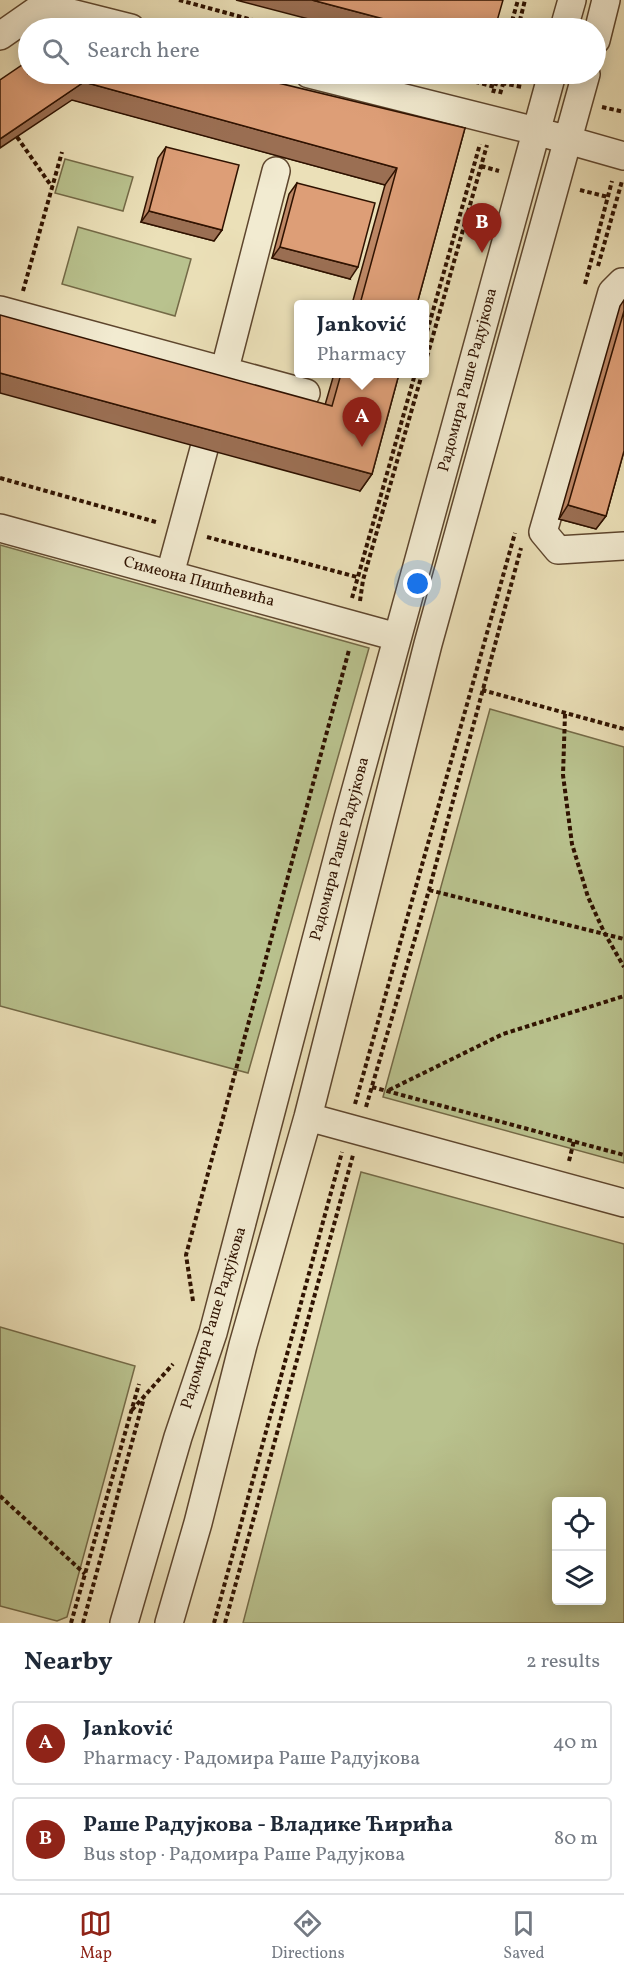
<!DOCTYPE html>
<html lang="en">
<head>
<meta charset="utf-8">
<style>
	body { margin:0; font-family:Vollkorn,serif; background:#f2f2f3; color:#1f2937 }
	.controls { position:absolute; right:18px; bottom:18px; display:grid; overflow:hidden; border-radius:6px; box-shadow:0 3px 15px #0003 }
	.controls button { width:54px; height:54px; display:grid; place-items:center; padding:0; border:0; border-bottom:2px solid #e0e1e3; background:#fff; color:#1f2937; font:30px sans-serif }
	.you { position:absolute; left:418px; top:584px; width:21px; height:21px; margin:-15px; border:4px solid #fff; border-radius:50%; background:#1a73e8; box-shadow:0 0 0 9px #1a73e833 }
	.badge { display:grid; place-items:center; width:39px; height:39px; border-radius:50%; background:#8f2418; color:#fff; font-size:20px; font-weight:700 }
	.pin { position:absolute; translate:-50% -50px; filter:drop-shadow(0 2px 3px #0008) }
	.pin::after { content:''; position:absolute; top:32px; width:21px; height:18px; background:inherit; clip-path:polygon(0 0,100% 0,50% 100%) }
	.popup { position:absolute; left:294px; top:300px; width:135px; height:78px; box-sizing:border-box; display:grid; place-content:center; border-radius:6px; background:#fff; filter:drop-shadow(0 2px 4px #0005); font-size:20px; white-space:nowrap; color:#747a83 }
	.popup b { font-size:22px; color:#1f2937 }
	.popup::after { content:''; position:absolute; left:50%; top:100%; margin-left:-12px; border:12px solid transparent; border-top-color:#fff }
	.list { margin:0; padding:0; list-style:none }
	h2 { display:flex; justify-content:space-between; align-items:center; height:78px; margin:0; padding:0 24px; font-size:26px }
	h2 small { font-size:20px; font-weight:400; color:#747a83 }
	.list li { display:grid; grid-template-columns:39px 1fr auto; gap:18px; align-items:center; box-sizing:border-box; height:84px; margin:0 12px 12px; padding:0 12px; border:2px solid #e0e1e3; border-radius:6px }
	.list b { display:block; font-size:22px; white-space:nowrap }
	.list p { margin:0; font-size:20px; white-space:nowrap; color:#747a83 }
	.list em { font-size:20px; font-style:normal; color:#747a83 }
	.icon { flex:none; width:33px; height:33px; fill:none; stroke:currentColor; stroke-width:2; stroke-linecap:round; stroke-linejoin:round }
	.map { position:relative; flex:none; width:624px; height:1623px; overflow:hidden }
	.search { position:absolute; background:#fff; box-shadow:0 3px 15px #0003; left:18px; right:18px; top:18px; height:66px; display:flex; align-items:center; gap:15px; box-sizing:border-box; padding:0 21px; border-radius:33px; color:#747a83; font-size:22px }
	.sheet { height:270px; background:#fff }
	nav { display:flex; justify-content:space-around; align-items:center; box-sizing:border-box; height:84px; border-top:2px solid #e0e1e3; background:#fff; font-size:16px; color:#747a83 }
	nav a { display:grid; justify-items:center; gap:3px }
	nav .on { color:#8f2418 }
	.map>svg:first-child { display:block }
	.green { fill:#b9c28e; stroke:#746a47; stroke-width:1.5; fill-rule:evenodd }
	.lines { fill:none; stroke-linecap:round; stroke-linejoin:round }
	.minor-casing { stroke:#5e462e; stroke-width:30 }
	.path { stroke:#2f1200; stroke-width:4; stroke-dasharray:4.5 3; stroke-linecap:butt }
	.minor { stroke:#f2ebd1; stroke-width:27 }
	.wall { fill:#be8866; stroke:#2f1200; stroke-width:1.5 }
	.shaded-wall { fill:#9b6f53; stroke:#2f1200; stroke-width:1.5 }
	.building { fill:#dd9e77; stroke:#2f1200; stroke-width:1.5 }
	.labels { text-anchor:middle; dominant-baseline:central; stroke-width:4.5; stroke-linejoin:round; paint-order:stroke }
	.street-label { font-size:16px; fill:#2f1200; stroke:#f2ebd1 }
</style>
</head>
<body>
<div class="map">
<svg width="624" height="1623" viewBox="0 0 624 1623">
	<rect width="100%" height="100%" fill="#ebe0b8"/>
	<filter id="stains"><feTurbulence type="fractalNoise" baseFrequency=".00333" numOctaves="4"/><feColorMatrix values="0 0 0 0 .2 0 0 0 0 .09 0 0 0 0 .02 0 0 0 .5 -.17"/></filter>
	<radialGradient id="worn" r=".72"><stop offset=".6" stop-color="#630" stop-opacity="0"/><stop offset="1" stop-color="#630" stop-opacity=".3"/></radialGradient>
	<path class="green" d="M65 159 133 177 123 211 55 193Z
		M78 227 191 259 175 316 62 284Z
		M0 545 369 648 248 1073 0 1006Z
		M490 709 624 747V1163L383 1097Z
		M361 1172 624 1244V1623H243ZM556 1502H602V1600H556Z
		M0 1327 135 1366 67 1617 57 1621 0 1606Z"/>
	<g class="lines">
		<defs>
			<path id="minor" d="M45 0 43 6 131 28
				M564 28 572 0
				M0 36 43 6
				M596 40 606 0
				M309 74 536 131 624 156
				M624 282H622L612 292 543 532 558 550 624 546
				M0 310 306 393
				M220 388 276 171
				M0 528 397 637
				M170 574 204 449
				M308 1117 624 1203
				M124 1623 178 1437 213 1333 348 818 552 74
				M169 1623 198 1523 243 1345 308 1117 428 644 586 74"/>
		</defs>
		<use href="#minor" class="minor-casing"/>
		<path class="path" d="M179 0 282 28
			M510 28 518 0
			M518 28 525 0
			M446 74 495 87
			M502 83 522 87
			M493 93 499 74
			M500 94 506 74
			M602 107 624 112
			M17 137 52 187
			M481 166 499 171
			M580 190 608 197
			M598 266 622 181
			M585 284 612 181
			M23 291 62 152
			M425 339 480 144
			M425 364 487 145
			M0 478 156 522
			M207 537 357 577
			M352 598 415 374
			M360 601 363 580 422 374
			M482 690 624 729
			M565 714 563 775 572 844 588 897 604 932 624 967
			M429 890 624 939
			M372 1087 624 1155
			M389 1090 503 1034 624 996
			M355 1104 515 533
			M366 1107 429 890 521 548
			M569 1161 574 1141
			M193 1301 186 1255 349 650
			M132 1410 173 1364
			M0 1496 85 1574
			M71 1623 139 1384
			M83 1623 144 1398
			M214 1623 342 1152
			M225 1623 353 1155"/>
		<use href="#minor" class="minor"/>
	</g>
	<path class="wall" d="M0 80 465 128 417 304H352L385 185Z
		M166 147 222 230 214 241 141 222 158 158Z
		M297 183 350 279 272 258 289 194Z
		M624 300V451L606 516 596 529 559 519 620 306Z
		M334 374H399L372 474 360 491 325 405Z"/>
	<path class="shaded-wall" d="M236 0H312L418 28H343Z
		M84 82 397 168 385 185 72 100 0 148V139Z
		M149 211 222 230 214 241 141 222Z
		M280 247 358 267 350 279 272 258Z
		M0 373 372 474 360 491 0 393Z
		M568 505 606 516 596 529 559 519Z"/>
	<path class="building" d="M312 0H503L495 28H418Z
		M28 61V74H241L465 128 417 304H360L397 168 84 82 0 139V80Z
		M166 147 239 165 222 230 149 211Z
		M297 183 375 203 358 267 280 247Z
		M624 311V451L606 516 568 505Z
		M0 315 332 406 341 374H399L372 474 0 373Z"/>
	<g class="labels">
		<g class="street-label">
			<text transform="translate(468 380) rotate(-75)">Радомира Раше Радујкова</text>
			<text transform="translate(199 582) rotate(15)">Симеона Пишћевића</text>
			<text transform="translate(340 849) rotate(-75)">Радомира Раше Радујкова</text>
			<text transform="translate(214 1318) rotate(-73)">Радомира Раше Радујкова</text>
		</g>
	</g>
	<rect width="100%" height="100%" filter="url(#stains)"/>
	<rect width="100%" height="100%" fill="url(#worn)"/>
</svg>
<div class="controls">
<button><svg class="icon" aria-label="locate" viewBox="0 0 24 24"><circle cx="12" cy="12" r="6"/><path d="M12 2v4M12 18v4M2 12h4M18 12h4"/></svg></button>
<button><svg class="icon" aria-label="layers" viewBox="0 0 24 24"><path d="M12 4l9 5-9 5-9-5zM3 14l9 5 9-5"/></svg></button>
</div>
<div class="you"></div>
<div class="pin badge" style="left:362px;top:447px">A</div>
<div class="popup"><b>Janković</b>Pharmacy</div>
<div class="pin badge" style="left:482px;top:253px">B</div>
<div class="search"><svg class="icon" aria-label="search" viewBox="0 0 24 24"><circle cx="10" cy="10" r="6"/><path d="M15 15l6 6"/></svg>Search here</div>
</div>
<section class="sheet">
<h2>Nearby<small>2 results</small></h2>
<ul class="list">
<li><span class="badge">A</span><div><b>Janković</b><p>Pharmacy · Радомира Раше Радујкова</p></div><em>40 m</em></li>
<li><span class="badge">B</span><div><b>Раше Радујкова - Владике Ћирића</b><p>Bus stop · Радомира Раше Радујкова</p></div><em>80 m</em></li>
</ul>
</section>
<nav>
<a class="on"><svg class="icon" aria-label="map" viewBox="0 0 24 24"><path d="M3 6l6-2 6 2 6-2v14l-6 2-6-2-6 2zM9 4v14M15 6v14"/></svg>Map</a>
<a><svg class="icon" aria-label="directions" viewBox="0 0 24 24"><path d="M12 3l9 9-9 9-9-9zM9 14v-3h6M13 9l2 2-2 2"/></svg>Directions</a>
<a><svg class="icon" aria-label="saved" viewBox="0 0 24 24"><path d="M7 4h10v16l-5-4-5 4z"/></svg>Saved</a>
</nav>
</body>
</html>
